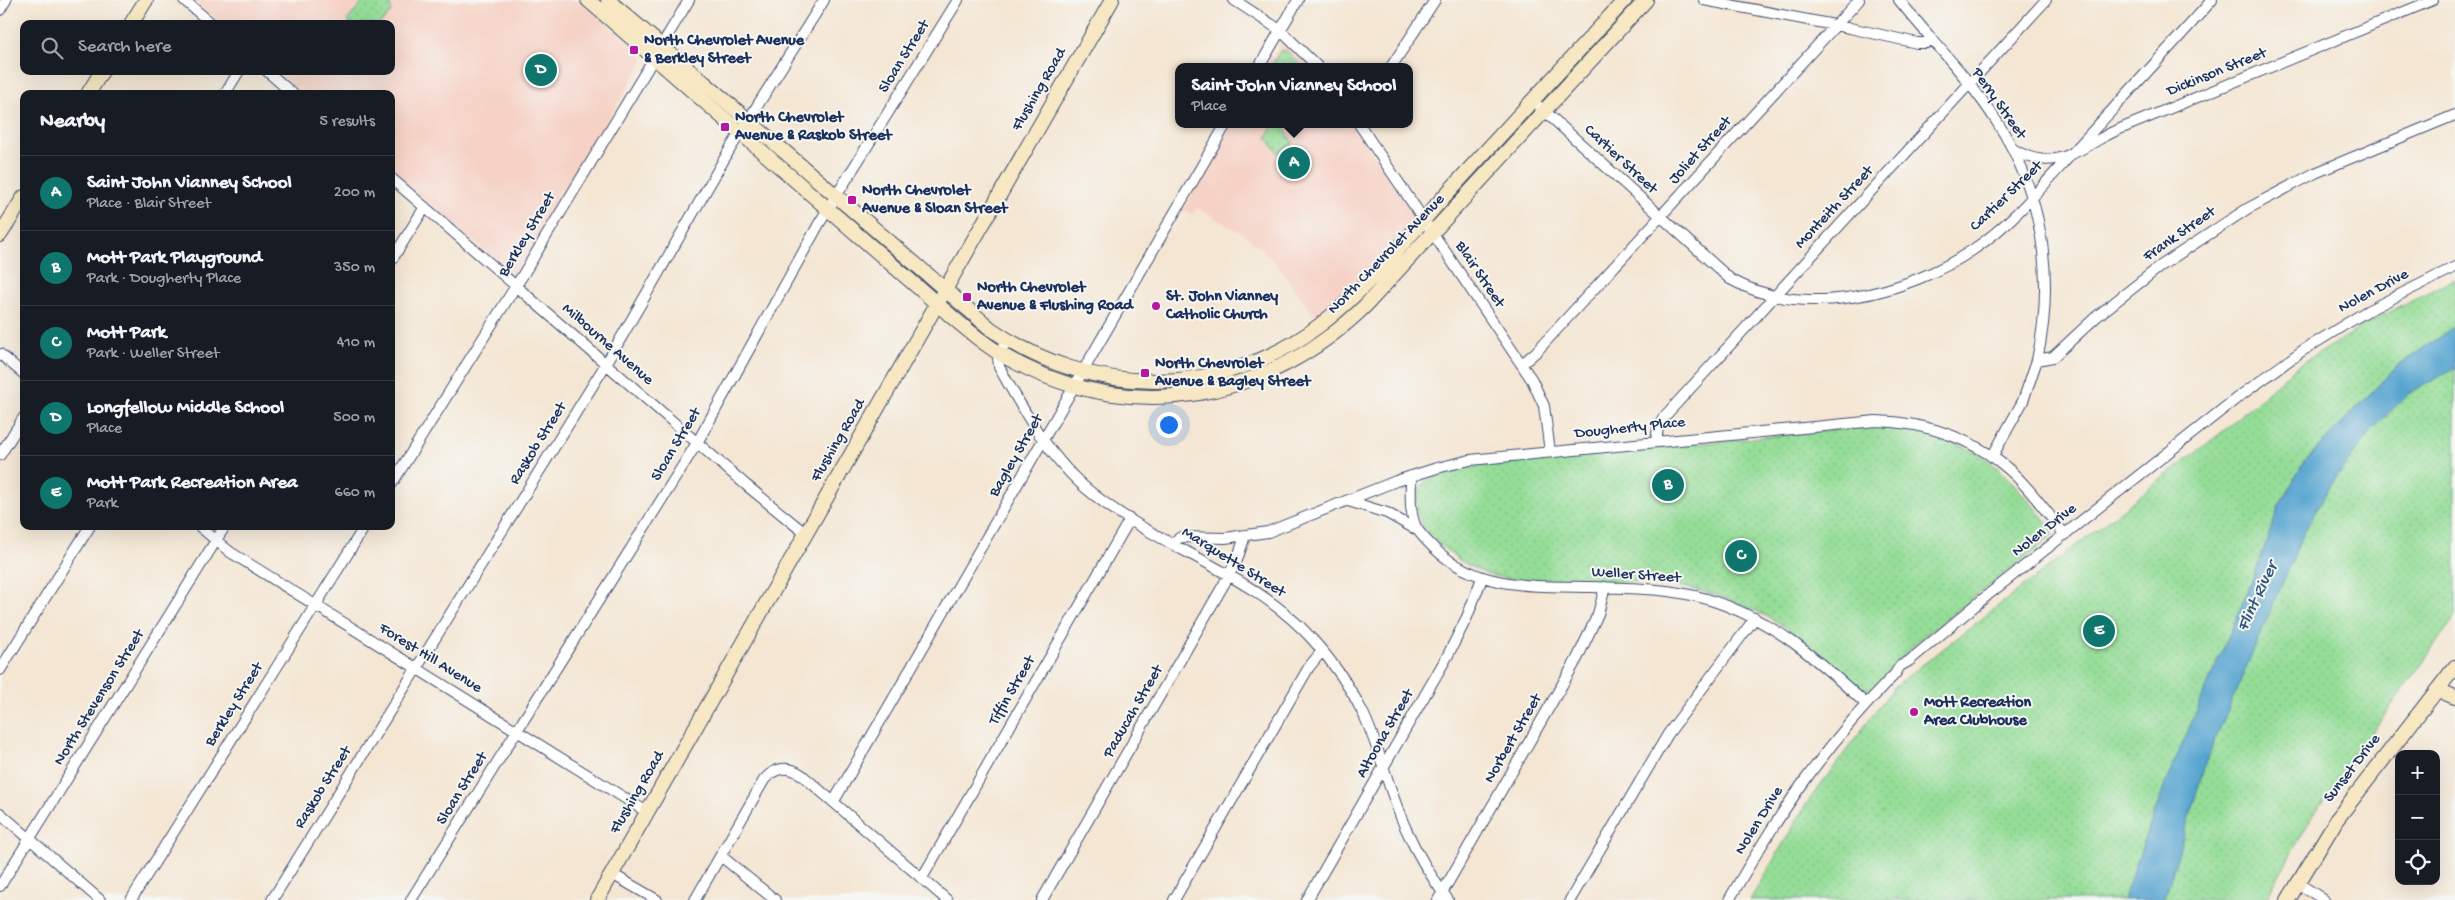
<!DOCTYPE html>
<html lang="en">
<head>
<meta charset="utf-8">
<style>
	body { margin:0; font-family:"Gochi Hand",sans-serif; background:#242831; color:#f1f3f6 }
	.controls { position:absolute; right:15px; bottom:15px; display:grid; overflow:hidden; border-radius:10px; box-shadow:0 5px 20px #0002 }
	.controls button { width:45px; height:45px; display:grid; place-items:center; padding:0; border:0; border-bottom:1px solid #363941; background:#171b24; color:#f1f3f6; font:25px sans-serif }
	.you { position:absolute; left:1168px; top:424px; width:18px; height:18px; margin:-12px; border:4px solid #fff; border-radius:50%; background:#1a73e8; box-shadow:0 0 0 8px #1a73e833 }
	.badge { display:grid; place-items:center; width:32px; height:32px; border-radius:50%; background:#0f766e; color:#fff; font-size:16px; font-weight:700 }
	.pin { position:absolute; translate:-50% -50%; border:2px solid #fff; box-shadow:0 1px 5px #0006 }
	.popup { position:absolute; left:1175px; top:63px; width:238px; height:65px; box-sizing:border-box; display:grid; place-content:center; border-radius:10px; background:#171b24; filter:drop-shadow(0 1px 4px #0005); font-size:16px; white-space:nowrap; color:#9ea1a6 }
	.popup b { font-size:19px; color:#f1f3f6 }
	.popup::after { content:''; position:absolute; left:50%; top:100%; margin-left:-10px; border:10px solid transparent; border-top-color:#171b24 }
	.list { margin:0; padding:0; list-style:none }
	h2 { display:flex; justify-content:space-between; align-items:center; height:65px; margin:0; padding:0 20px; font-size:21px }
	h2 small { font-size:16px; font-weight:400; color:#9ea1a6 }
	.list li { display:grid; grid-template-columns:32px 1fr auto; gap:15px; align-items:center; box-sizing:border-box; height:75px; padding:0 20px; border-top:1px solid #363941 }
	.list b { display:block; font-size:19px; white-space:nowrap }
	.list p { margin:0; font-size:16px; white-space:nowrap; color:#9ea1a6 }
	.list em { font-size:16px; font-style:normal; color:#9ea1a6 }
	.icon { flex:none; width:28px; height:28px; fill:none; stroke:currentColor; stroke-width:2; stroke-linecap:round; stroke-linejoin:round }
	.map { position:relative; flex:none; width:2455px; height:900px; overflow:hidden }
	.search { position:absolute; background:#171b24; box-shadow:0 5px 20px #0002; left:20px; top:20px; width:375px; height:55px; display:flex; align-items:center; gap:12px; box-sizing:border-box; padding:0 18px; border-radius:10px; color:#9ea1a6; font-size:19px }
	.panel { position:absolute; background:#171b24; box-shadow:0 5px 20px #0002; left:20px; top:90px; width:375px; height:440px; border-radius:10px }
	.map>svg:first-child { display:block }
	.built { fill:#f6d1c5 }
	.park { fill:url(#park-dots); stroke:#58867a }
	.water { fill:#57a4d0; stroke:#396a97 }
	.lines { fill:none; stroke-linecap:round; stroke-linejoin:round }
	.street-casing { stroke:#3c4a70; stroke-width:12 }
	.secondary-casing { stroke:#3c4a70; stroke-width:16 }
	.street { stroke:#fff; stroke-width:10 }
	.secondary { stroke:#f7e8c3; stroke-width:14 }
	.poi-dot { fill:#b5179e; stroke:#f6f6f2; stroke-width:2 }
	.labels { text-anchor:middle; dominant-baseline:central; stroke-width:4; stroke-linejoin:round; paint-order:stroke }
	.poi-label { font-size:16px; font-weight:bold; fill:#1b2f5e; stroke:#f6f6f2; text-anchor:start }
	.street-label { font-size:16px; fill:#1b2f5e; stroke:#f6f6f2 }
	.water-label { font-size:18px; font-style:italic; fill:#305886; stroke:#f6f6f2 }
</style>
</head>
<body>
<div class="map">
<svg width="2455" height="900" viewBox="0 0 2455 900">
	<defs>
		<pattern id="park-dots" width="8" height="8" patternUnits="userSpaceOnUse" patternTransform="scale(1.25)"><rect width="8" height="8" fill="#94dd97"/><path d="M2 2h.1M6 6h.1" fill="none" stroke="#7fbe85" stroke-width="1.8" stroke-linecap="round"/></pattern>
	</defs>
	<rect width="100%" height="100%" fill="#f6f6f2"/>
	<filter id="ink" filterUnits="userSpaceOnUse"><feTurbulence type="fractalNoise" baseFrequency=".02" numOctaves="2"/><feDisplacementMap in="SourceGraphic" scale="10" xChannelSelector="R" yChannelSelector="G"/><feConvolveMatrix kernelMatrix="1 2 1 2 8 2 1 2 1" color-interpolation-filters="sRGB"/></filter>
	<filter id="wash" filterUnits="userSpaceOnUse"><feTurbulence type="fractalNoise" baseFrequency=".0096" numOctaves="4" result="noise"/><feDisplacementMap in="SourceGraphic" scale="20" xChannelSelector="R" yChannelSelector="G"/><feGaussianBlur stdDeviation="1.12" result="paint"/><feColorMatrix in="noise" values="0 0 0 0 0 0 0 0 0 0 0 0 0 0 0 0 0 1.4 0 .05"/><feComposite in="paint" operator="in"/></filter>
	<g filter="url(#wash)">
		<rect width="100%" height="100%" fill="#f4e6d3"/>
		<path class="built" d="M193 0H579L640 52 644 60 518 271 511 273 391 171V94H302L276 71H391V24H221Z
			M1280 44 1287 45 1293 49 1309 67H1266Z
			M1232 124H1352L1412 213 1413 221 1408 227 1346 295 1318 320 1273 260 1248 237 1198 208 1192 214 1183 210Z"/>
		<path class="park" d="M364 0H388L392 11 380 24H350L347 21Z
			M1286 50 1302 67H1271L1280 51Z
			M1273 124H1282L1293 143 1278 153 1267 138Z
			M2455 279V326L2396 367 2304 462 2279 506 2255 574 2164 787 2123 900H1750L1807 803 1894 687 2222 432 2296 367 2366 324Z
			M2455 368V617L2313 815 2265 900H2164L2206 761 2305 530 2330 486 2372 430 2408 394Z
			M1872 426C1909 428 1947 436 1980 455 2005 470 2031 504 2050 526L2053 534 2050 538 1918 641 1873 688 1866 691 1860 689C1839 671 1819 651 1797 635 1774 618 1745 605 1719 596 1696 589 1672 584 1648 582 1601 580 1527 588 1485 573 1466 566 1450 554 1435 540 1423 529 1414 513 1417 497 1420 477 1445 472 1461 468Z"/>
		<path class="water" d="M2455 326V368L2408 394 2372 430 2330 486 2305 530 2206 761 2164 900H2123L2164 787 2255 574 2279 506 2304 462 2396 367Z"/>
	</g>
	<g filter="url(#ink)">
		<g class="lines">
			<defs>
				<path id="street" d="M184 0 212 24
					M1234 0 1280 30 1318 67
					M1704 0 1850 28 1917 43H1926L1931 40
					M1899 0C1931 40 1969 78 1997 122 2043 193 2055 278 2037 360
					M0 10 6 0
					M1259 67 1298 0
					M1391 67 1435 0
					M267 71 293 94
					M225 94 239 71
					M1540 107 1730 279C1804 321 1908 294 1974 249 2014 222 2045 183 2077 148 2122 99 2168 50 2212 0
					M1359 124 1532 380 1544 406 1550 452
					M2013 149C2054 175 2079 148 2115 131L2433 0
					M391 178 746 485 806 534
					M391 261 425 207
					M1007 340 998 357 999 367C1024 412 1052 462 1093 494 1162 549 1253 573 1313 640 1333 662 1351 688 1364 715 1381 752 1389 792 1406 829 1417 854 1432 878 1448 900
					M0 354 24 374
					M1522 364 1536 352 1859 0
					M1656 441 1658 428 1664 417 2046 0
					M0 455 24 417
					M1992 457 2023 401 2037 360 2053 357 2096 317 2162 265 2247 209 2315 173 2455 115
					M1411 476C1411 493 1409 509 1415 525 1419 534 1427 541 1434 548 1478 590 1534 586 1590 587 1630 588 1669 588 1707 599 1771 618 1817 659 1866 704
					M391 485 524 273 689 0
					M1348 501 1387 513 1417 530
					M199 526 230 552 647 812
					M1172 543 1181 537 1225 538 1268 532 1396 481 1437 468 1470 460 1876 421C1927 422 1979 440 2016 476 2034 494 2049 515 2065 535
					M0 670 90 526
					M834 801 1226 124
					M0 813 100 900
					M721 856 775 900
					M612 874 657 900
					M922 878 1130 519
					M2298 883 2324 900
					M0 886 225 526
					M131 900 365 526
					M272 900 606 364 730 149 824 0
					M411 900 697 443 820 222 958 0
					M695 900 764 780C775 767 788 765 802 775L947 900
					M1042 900 1224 584 1237 560 1245 536
					M1174 900 1309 667 1322 651
					M1307 900 1448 655 1467 617 1482 578
					M1438 900 1577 659 1598 614 1605 587
					M1570 900 1668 734 1755 618
					M1729 900C1779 813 1824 746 1895 674L1900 666 1909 661 1989 594 2237 398 2302 351 2367 311 2455 267"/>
				<path id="secondary" d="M588 0 951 316C971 333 991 350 1015 362 1136 426 1271 399 1366 305L1646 0
					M608 0 991 329C1091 398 1222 400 1320 325 1370 287 1409 235 1451 189 1509 126 1567 63 1625 0
					M131 24 146 0
					M88 94 102 71
					M0 235 24 197
					M2437 690 2455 697
					M597 900 950 281 1112 0
					M2288 900 2337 819 2455 667"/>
			</defs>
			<use href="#street" class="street-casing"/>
			<use href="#secondary" class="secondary-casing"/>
			<use href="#street" class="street"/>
			<use href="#secondary" class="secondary"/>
		</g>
	</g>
	<g class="poi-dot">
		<rect x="629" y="45" width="10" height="10" rx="2.5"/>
		<rect x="720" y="122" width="10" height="10" rx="2.5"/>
		<rect x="847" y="195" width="10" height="10" rx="2.5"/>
		<rect x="962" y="292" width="10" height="10" rx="2.5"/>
		<circle cx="1156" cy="306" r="5"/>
		<rect x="1140" y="368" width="10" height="10" rx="2.5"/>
		<circle cx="1914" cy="712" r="5"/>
	</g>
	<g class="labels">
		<g class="poi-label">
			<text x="644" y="41">North Chevrolet Avenue<tspan x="644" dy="18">&amp; Berkley Street</tspan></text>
			<text x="735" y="118">North Chevrolet<tspan x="735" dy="18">Avenue &amp; Raskob Street</tspan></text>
			<text x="862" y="191">North Chevrolet<tspan x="862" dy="18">Avenue &amp; Sloan Street</tspan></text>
			<text x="977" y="288">North Chevrolet<tspan x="977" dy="18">Avenue &amp; Flushing Road</tspan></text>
			<text x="1166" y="297">St. John Vianney<tspan x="1166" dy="18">Catholic Church</tspan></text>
			<text x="1155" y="364">North Chevrolet<tspan x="1155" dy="18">Avenue &amp; Bagley Street</tspan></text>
			<text x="1924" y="703">Mott Recreation<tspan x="1924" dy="18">Area Clubhouse</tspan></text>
		</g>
		<g class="street-label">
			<text transform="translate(905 57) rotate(-58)">Sloan Street</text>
			<text transform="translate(2217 73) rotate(-22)">Dickinson Street</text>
			<text transform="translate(1040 90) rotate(-60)">Flushing Road</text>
			<text transform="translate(1998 104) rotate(55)">Perry Street</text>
			<text transform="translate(1701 151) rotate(-48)">Joliet Street</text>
			<text transform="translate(1620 160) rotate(43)">Cartier Street</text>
			<text transform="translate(2007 197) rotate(-44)">Cartier Street</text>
			<text transform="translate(1835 208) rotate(-47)">Monteith Street</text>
			<text transform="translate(528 235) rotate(-59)">Berkley Street</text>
			<text transform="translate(2180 235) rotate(-35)">Frank Street</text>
			<text transform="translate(1387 255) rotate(-46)">North Chevrolet Avenue</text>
			<text transform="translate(1479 275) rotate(56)">Blair Street</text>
			<text transform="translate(2374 292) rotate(-28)">Nolen Drive</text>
			<text transform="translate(607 345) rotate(41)">Milbourne Avenue</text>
			<text transform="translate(1630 429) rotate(-6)">Dougherty Place</text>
			<text transform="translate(839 441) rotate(-60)">Flushing Road</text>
			<text transform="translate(539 444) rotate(-58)">Raskob Street</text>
			<text transform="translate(677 445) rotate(-59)">Sloan Street</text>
			<text transform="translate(1017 456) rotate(-60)">Bagley Street</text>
			<text transform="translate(2045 531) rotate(-38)">Nolen Drive</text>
			<text transform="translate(1233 563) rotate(32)">Marquette Street</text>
			<text transform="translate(1636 576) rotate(4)">Weller Street</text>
			<text transform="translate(430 659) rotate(32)">Forest Hill Avenue</text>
			<text transform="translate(1013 691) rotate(-60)">Tiffin Street</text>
			<text transform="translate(100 698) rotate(-58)">North Stevenson Street</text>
			<text transform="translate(235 705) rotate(-58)">Berkley Street</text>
			<text transform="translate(1134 712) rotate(-60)">Paducah Street</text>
			<text transform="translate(1386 734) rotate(-60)">Altoona Street</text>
			<text transform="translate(1514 739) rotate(-60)">Norbert Street</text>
			<text transform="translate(2353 769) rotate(-52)">Sunset Drive</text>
			<text transform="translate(324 788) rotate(-58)">Raskob Street</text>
			<text transform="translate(463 789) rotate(-58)">Sloan Street</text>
			<text transform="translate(638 793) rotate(-60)">Flushing Road</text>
			<text transform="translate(1760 821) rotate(-58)">Nolen Drive</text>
		</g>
		<g class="water-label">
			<text transform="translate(2258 597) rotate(-65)">Flint River</text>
		</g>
	</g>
</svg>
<div class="controls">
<button>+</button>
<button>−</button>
<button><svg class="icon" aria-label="locate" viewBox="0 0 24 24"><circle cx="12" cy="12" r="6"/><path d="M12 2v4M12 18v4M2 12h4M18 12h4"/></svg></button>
</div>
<div class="you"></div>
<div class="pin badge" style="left:1294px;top:163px">A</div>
<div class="popup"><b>Saint John Vianney School</b>Place</div>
<div class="pin badge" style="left:1668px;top:485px">B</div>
<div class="pin badge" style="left:1741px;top:556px">C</div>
<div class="pin badge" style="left:541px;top:70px">D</div>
<div class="pin badge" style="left:2099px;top:631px">E</div>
<div class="search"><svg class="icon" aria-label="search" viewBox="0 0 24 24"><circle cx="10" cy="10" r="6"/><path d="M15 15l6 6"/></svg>Search here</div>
<section class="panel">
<h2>Nearby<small>5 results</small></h2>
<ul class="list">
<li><span class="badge">A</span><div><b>Saint John Vianney School</b><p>Place · Blair Street</p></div><em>200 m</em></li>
<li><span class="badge">B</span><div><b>Mott Park Playground</b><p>Park · Dougherty Place</p></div><em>350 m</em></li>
<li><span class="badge">C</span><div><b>Mott Park</b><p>Park · Weller Street</p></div><em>410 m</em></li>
<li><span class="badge">D</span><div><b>Longfellow Middle School</b><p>Place</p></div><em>500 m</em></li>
<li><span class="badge">E</span><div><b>Mott Park Recreation Area</b><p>Park</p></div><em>660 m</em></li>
</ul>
</section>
</div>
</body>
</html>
